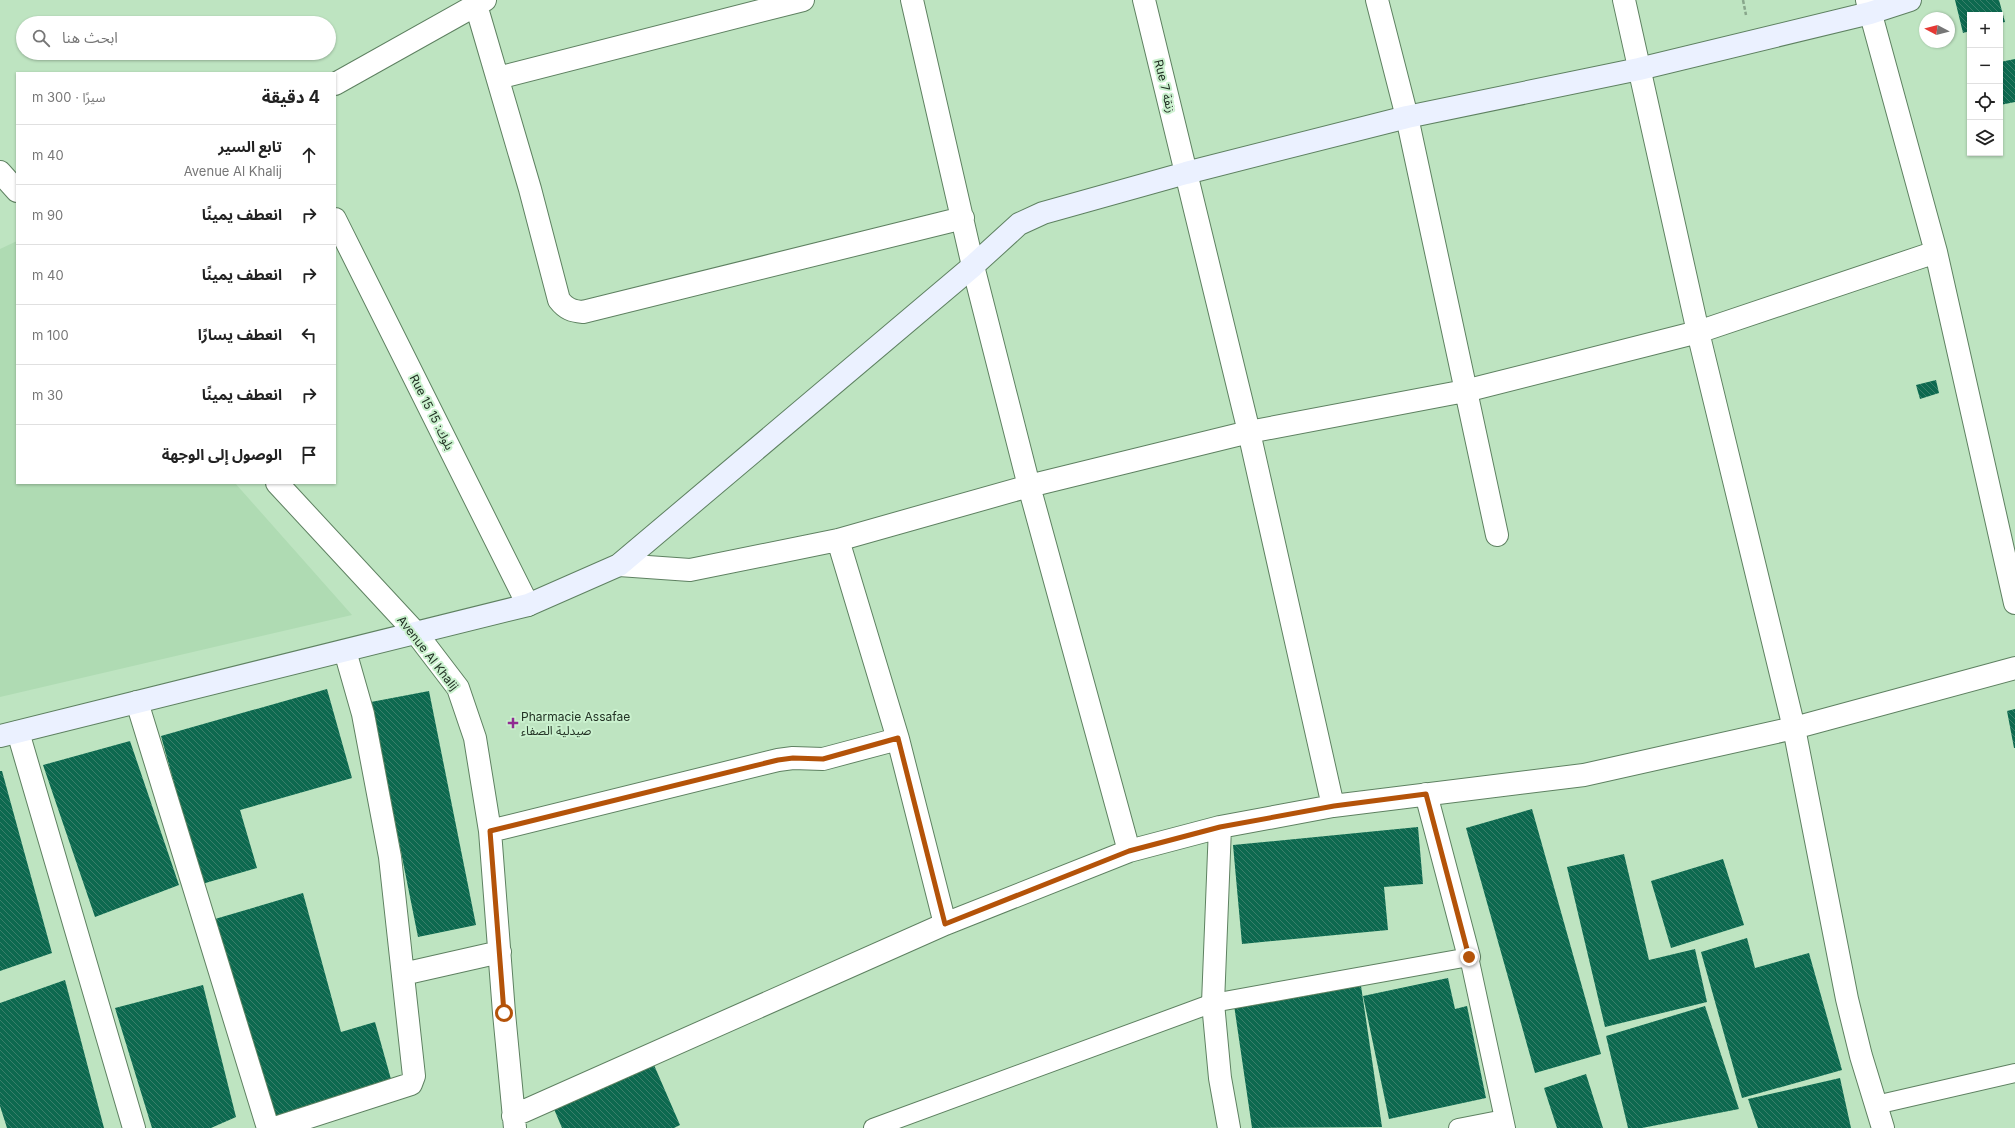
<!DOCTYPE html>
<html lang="ar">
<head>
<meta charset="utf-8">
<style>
	body { margin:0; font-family:Inter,"Noto Sans Arabic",sans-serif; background:#f2f2f2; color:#222; direction:rtl }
	.controls { position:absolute; right:12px; top:12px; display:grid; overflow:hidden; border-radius:0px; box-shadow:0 1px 3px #0004 }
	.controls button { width:36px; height:36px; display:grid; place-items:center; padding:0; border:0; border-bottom:1px solid #e0e0e0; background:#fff; color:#222; font:20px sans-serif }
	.compass { position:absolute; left:1919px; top:12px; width:36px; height:36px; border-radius:50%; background:#fff; box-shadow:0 1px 3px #0004; rotate:277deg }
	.stop { position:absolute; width:12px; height:12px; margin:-9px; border:3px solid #b45309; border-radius:50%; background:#fff }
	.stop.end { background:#b45309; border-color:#fff; box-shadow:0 1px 4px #0008 }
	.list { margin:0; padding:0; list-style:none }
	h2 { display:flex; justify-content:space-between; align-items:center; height:52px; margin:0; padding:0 16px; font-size:17px }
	h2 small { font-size:13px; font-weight:400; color:#767676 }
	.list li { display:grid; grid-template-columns:26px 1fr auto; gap:12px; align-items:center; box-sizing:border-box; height:60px; padding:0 16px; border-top:1px solid #e0e0e0 }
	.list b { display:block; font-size:15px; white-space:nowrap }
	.list p { margin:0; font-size:13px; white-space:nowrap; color:#767676 }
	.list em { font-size:13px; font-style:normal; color:#767676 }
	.icon { flex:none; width:22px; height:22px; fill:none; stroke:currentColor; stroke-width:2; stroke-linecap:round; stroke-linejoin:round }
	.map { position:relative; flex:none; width:2015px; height:1128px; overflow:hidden; direction:ltr }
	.search { position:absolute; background:#fff; box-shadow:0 1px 3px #0004; left:16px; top:16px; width:320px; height:44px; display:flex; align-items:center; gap:10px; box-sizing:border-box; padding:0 14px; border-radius:22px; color:#767676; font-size:15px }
	.panel { position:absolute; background:#fff; box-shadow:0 1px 3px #0004; left:16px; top:72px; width:320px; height:412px; border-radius:0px; direction:rtl }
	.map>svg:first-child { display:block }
	.built { fill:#afdbb3 }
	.building { fill:url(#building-back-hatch) }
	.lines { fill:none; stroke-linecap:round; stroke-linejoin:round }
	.lane-casing { stroke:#5e8161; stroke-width:20 }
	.street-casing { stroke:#5e8161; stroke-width:24 }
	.secondary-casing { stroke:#5e8161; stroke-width:24 }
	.path { stroke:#88a68b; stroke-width:2.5; stroke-dasharray:4 2; stroke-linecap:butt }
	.lane { stroke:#fff; stroke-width:18 }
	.street { stroke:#fff; stroke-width:22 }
	.secondary { stroke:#ebf1ff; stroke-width:22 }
	.route { stroke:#b45309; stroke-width:5 }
	.poi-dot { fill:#902c92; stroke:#caf1ce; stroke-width:1.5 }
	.labels { text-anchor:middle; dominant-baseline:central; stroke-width:4; stroke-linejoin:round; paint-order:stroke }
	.street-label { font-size:12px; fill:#223124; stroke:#caf1ce }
	.poi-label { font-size:12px; fill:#223124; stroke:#caf1ce; text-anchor:start }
</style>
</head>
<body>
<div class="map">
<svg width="2015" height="1128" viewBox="0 0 2015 1128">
	<defs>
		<pattern id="building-back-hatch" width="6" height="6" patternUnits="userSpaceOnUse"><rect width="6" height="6" fill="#0d694f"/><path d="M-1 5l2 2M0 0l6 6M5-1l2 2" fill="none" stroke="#397f6a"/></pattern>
	</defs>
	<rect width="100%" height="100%" fill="#bee4c1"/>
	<path class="built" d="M17 241V483H235L352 615 0 697V249Z"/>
	<path class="building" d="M1955 0H1999L2005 22 2000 23V15H1970V31L1963 33Z
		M2015 59V102L2000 105V62Z
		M1936 380 1939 393 1920 399 1916 385Z
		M327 689 352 778 240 810 257 868 202 884 161 736Z
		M429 691 476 925 418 937 371 702Z
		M2015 709V748H2014L2007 711Z
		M130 741 179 885 95 917 43 765Z
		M0 771H2L52 953 0 971Z
		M1532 809 1601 1054 1535 1073 1466 828Z
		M1418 827 1423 884 1384 887 1388 930 1242 944 1233 845Z
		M1624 854 1649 960 1695 949 1707 1002 1605 1027 1567 867Z
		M1723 859 1744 925 1671 948 1651 881Z
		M303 893 341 1032 375 1022 394 1090 273 1124 215 919Z
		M1747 938 1755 968 1809 953 1842 1070 1742 1098 1701 952Z
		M1448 978 1455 1009 1467 1006 1486 1098 1389 1119 1363 996Z
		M65 980 104 1128H7L0 1106V1003Z
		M203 985 236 1117 211 1128H152L115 1008Z
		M1361 986 1382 1127 1252 1128 1234 1005Z
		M1705 1006 1739 1109 1642 1128H1628L1606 1036Z
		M654 1065 680 1125 674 1128H562L554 1109Z
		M1586 1074 1603 1128H1557L1544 1088Z
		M1840 1078 1851 1128H1758L1748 1099Z"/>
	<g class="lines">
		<defs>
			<path id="lane" d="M1876 1105 2015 1073
				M873 1128 1213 1003 1469 957 1506 1128
				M1458 1128 1504 1119"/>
			<path id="street" d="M912 0 973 266 1029 486 1129 851
				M1144 0 1249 432 1333 806
				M1377 0 1407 117 1497 535
				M1624 0 1698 332 1794 728 1847 999 1861 1056 1883 1128
				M1867 0 1936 252 2015 603
				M476 5 530 189 559 300C566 309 572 311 583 312L963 218
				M498 78 803 0
				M335 84 485 0
				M0 172 17 191
				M335 219 528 605
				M277 483 416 633 458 688 475 738 490 831 504 1013 515 1128
				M838 540 898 739 945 924
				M619 565 690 570 838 540 1029 486 1249 432 1465 391 1698 332 1936 252
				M137 702 268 1128
				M18 732 134 1128
				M1426 794 1469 957
				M1220 827 1213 1003 1220 1078 1229 1128
				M490 831 778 760 793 758 823 759 898 739
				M403 974 500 952
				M513 1116 945 924 1129 851 1220 827 1333 806 1584 775 1794 728 2015 668
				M275 1128 411 1084 414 1076 390 857 363 714 345 651"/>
			<path id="secondary" d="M0 736 528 605 619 565 973 266 1019 224 1043 213 1186 173 1407 117 1639 69 1870 13 1910 0"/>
		</defs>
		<use href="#lane" class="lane-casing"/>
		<use href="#street" class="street-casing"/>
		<use href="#secondary" class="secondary-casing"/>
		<path class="path" d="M1743 0 1746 15"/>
		<use href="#lane" class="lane"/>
		<use href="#street" class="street"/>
		<use href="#secondary" class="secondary"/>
	</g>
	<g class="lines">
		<path class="route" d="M504 1013 490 831 778 760 793 758 823 759 898 738 945 924 1129 851 1220 827 1334 806 1426 794 1469 957"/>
	</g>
	<path class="poi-dot" d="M511 717h4v4h4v4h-4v4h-4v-4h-4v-4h4z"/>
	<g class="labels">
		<g class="street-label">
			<text transform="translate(1165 86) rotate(76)">Rue 7 زنقة</text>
			<text transform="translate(432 412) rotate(63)">Rue 15 بلوك: 15</text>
			<text transform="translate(428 653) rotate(52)">Avenue Al Khalij</text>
		</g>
		<g class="poi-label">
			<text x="521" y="716">Pharmacie Assafae<tspan x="521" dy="14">صيدلية الصفاء</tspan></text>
		</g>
	</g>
</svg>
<div class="controls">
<button>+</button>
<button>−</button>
<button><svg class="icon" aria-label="locate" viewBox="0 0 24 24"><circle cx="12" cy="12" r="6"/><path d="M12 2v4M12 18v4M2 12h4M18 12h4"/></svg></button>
<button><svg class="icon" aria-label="layers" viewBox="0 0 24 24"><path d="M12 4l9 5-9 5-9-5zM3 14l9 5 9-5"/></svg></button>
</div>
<svg class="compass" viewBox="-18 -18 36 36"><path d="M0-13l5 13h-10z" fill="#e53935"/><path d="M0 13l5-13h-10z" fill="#767676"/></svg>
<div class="stop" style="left:504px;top:1013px"></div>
<div class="stop end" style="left:1469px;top:957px"></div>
<div class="search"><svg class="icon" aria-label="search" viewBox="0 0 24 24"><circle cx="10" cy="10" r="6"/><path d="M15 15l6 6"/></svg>ابحث هنا</div>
<section class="panel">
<h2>4 دقيقة<small>سيرًا · 300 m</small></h2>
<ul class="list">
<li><svg class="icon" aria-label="ahead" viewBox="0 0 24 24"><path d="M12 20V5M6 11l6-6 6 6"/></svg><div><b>تابع السير</b><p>Avenue Al Khalij</p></div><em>40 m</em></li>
<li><svg class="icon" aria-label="right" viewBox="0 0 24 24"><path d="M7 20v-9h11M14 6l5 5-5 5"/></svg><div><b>انعطف يمينًا</b></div><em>90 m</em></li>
<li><svg class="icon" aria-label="right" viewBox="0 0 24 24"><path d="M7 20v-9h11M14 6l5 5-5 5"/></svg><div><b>انعطف يمينًا</b></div><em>40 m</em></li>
<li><svg class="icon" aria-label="left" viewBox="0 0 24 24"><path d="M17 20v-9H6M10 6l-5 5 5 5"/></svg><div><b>انعطف يسارًا</b></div><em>100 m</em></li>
<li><svg class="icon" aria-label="right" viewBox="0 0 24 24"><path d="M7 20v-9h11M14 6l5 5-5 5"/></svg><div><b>انعطف يمينًا</b></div><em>30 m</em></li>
<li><svg class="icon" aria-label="arrive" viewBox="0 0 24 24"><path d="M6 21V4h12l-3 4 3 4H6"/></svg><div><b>الوصول إلى الوجهة</b></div></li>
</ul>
</section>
</div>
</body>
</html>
